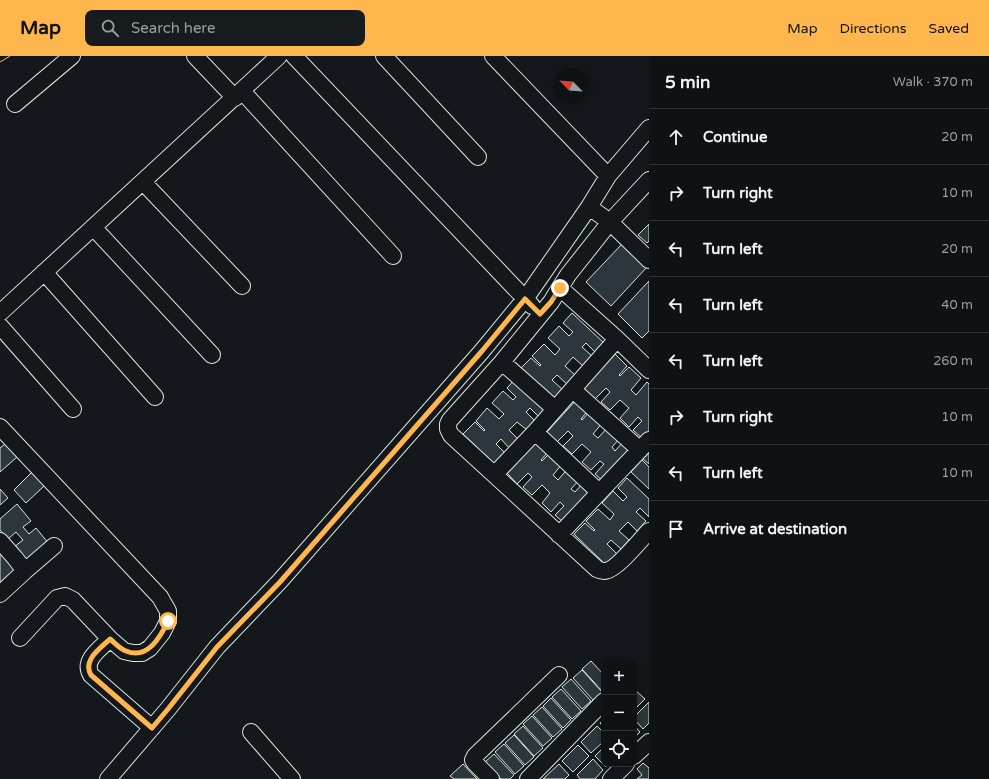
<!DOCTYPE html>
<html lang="en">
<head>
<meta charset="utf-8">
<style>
	body { margin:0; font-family:"Varela Round",sans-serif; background:#181b1e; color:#f1f3f6 }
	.controls { position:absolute; right:12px; bottom:12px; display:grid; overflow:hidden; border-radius:8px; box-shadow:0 2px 10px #0003 }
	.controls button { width:36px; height:36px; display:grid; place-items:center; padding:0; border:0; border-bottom:1px solid #2f3234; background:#0f1215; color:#f1f3f6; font:20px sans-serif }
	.compass { position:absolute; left:553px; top:12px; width:36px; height:36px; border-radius:50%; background:#0f1215; box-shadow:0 2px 10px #0003; rotate:295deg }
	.stop { position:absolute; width:12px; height:12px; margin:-9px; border:3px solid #ffb74d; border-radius:50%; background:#fff }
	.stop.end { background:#ffb74d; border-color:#fff; box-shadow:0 1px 4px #0008 }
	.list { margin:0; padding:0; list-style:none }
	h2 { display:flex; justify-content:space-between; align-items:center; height:52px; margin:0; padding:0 16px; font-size:17px }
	h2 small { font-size:13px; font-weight:400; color:#9b9ea0 }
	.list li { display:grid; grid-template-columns:26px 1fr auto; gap:12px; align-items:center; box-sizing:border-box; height:56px; padding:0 16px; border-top:1px solid #2f3234 }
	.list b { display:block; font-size:15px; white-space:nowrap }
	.list em { font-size:13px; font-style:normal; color:#9b9ea0 }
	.icon { flex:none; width:22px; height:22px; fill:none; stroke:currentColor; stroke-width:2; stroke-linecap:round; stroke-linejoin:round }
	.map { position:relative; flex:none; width:649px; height:723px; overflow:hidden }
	header { display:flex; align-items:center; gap:24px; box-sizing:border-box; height:56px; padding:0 20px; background:#ffb74d; color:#111 }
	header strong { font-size:19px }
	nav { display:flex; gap:22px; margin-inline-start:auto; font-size:14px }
	.search { width:280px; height:36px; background:#181b1e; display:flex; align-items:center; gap:10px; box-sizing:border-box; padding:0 14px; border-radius:8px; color:#9b9ea0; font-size:15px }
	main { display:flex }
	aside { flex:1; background:#0f1215 }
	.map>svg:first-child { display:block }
	.building { fill:#2c363c; stroke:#d8e6dc }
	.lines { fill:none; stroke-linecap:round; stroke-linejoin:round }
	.minor-casing { stroke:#d8e6dc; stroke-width:18 }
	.minor { stroke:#14181c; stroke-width:16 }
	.power { stroke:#ffb74d; stroke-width:1; stroke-dasharray:14 3 2 3; stroke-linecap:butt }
	.route { stroke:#ffb74d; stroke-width:5 }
</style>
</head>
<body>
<header>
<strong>Map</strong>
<div class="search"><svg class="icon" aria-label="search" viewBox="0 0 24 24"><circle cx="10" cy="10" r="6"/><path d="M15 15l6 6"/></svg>Search here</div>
<nav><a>Map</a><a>Directions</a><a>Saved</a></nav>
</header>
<main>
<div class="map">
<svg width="649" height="723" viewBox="0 0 649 723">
	<rect width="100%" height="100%" fill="#14181c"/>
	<path class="building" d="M649 168V185L647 187 638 179Z
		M622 188 647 211 611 250 586 226Z
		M649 225V275L642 282 618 258Z
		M572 257 604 287 595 296 586 287 582 291 592 300 583 310 573 301 565 310 575 319 567 328 557 319 552 324 563 334 553 345 519 314 531 302 540 310 541 309 532 300 544 288 555 299 560 293 548 282 559 270 569 280 573 276 563 267Z
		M615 298 627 310 619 319 620 320 629 311 641 322 631 334 636 339 647 326 649 328V376L643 383 633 374 642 365 638 361 629 371 620 362 629 352 620 344 610 354 601 346 610 336 606 332 595 343 584 332Z
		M516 322 548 352 539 361 530 352 526 356 535 365 527 374 517 366 509 374 519 384 510 393 501 383 496 388 507 399 497 410 463 378 475 366 484 375 485 374 476 365 487 352 499 363 504 358 492 347 503 335 513 344 516 341 507 332Z
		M578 342 589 353 581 363 582 364 591 354 603 366 593 378 598 382 609 370 621 381 612 391 615 395 624 385 634 394 604 426 595 418 604 408 600 405 591 414 582 406 591 396 582 388 572 398 563 390 573 380 568 375 557 386 547 376Z
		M537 383 549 395 541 404 542 405 551 396 563 407 553 419 558 424 569 411 581 422 571 433 575 436 584 426 594 435 564 467 555 459 564 450 560 446 551 456 542 447 550 437 542 429 532 439 523 431 532 421 528 417 517 428 507 417Z
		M5 388 17 401 0 416V392Z
		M649 397V408L643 403Z
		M642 404 649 411V433L631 416Z
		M32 416 44 430 26 447 14 434Z
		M627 422 649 443V461L640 452 636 456 646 465 637 475 628 466 619 475 629 484 621 493 611 484 607 488 618 499 607 510 574 478 585 467 594 475 595 474 586 465 598 453 610 464 614 458 602 447 613 435 623 445 627 441 618 432Z
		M0 433 8 442 0 449Z
		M17 448 31 465 23 471 29 478 36 472 49 488 27 506 14 491 23 484 16 476 8 483 0 474V463Z
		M0 491 20 512 0 530Z
		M591 605 604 619V633L602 635 582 613Z
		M582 614 602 636 593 644 573 622Z
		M571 623 591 645 582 653 562 631Z
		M561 633 581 655 572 663 552 641Z
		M634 633 645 643 634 654Z
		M551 642 571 664 563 672 543 650Z
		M649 646V667L643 673 634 663V661Z
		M542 651 562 673 553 681 533 659Z
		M532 660 552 682 543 690 523 668Z
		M604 664V672L600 667Z
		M634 669 640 676 634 682Z
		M523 670 543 692 534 700 514 678Z
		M597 670 604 677V685L591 697 581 686Z
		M514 679 534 701 525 709 505 687Z
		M504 688 524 710 515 718 495 696Z
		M578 689 589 700 573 716 562 705Z
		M604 691V708H608L606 711 595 700Z
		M494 698 514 719 510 723H501L485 706Z
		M593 703 603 714 595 723H580L577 719Z
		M643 707 649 712V723H637L642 719 637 713Z
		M463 708 477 723H454L450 720Z
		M559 708 569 719 565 723H543Z"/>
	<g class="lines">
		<defs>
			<path id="minor" d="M195 0 235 42
				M294 0 532 250
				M384 0 478 101
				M493 0 608 120
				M242 35 393 200
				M15 48 72 0
				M649 124 610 166 568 219 551 246 502 306 450 364 448 368V373L451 379 597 513C599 514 601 515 604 515 615 516 641 483 649 475
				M143 126 242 230
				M589 151 610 166 649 204
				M93 171 212 299
				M44 216 155 341
				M560 232 617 283 649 314
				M0 257 279 0
				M0 270 73 353
				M502 306 555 353
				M573 334 640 394
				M0 371 160 541 168 555V565L162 577 150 592 142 597H133L124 595 110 583 73 544 65 540 57 542 20 582
				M535 376 599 436
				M495 418 535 376 617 283
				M559 479 649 384
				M0 485 15 502 25 515 0 538
				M25 515 54 490
				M110 583C101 592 82 604 91 619L152 672
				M251 676 292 723
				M634 700 649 686
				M108 723 168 653 217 591 280 525 482 295 525 243 589 151 608 120 649 72
				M491 723 475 707 473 704 475 700 559 619
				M528 723 604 645
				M611 723 626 708"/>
		</defs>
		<use href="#minor" class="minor-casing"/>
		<use href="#minor" class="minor"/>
		<path class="power" d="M0 6 10 0"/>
	</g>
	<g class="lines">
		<path class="route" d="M168 565C160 582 147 604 126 595 120 593 115 587 110 583 101 592 82 604 91 619L152 672 168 653 217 591 280 526 482 295 525 243 540 258 551 246 560 232"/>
	</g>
</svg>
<div class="controls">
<button>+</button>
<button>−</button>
<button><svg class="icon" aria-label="locate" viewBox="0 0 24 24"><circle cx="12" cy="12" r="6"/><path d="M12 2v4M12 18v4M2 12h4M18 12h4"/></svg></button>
</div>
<svg class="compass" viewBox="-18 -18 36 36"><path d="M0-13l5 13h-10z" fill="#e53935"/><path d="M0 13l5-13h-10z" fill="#9b9ea0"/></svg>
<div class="stop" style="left:168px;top:565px"></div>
<div class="stop end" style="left:560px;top:232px"></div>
</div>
<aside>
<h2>5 min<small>Walk · 370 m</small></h2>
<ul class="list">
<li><svg class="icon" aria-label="ahead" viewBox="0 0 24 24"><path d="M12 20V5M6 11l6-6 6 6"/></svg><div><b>Continue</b></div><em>20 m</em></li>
<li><svg class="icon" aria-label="right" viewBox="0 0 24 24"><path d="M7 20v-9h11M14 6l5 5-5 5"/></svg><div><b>Turn right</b></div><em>10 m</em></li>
<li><svg class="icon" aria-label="left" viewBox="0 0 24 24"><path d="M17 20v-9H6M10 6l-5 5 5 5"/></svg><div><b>Turn left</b></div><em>20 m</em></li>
<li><svg class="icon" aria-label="left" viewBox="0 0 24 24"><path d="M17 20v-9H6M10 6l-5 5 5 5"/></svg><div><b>Turn left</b></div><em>40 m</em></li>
<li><svg class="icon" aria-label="left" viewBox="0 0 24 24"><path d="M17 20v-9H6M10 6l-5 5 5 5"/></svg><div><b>Turn left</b></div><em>260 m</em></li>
<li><svg class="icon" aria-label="right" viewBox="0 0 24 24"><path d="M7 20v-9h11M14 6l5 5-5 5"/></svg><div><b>Turn right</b></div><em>10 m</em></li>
<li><svg class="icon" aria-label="left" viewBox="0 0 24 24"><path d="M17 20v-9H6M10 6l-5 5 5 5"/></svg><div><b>Turn left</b></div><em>10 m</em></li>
<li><svg class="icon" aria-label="arrive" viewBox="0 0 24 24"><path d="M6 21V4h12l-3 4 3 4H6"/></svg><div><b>Arrive at destination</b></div></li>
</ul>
</aside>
</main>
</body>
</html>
